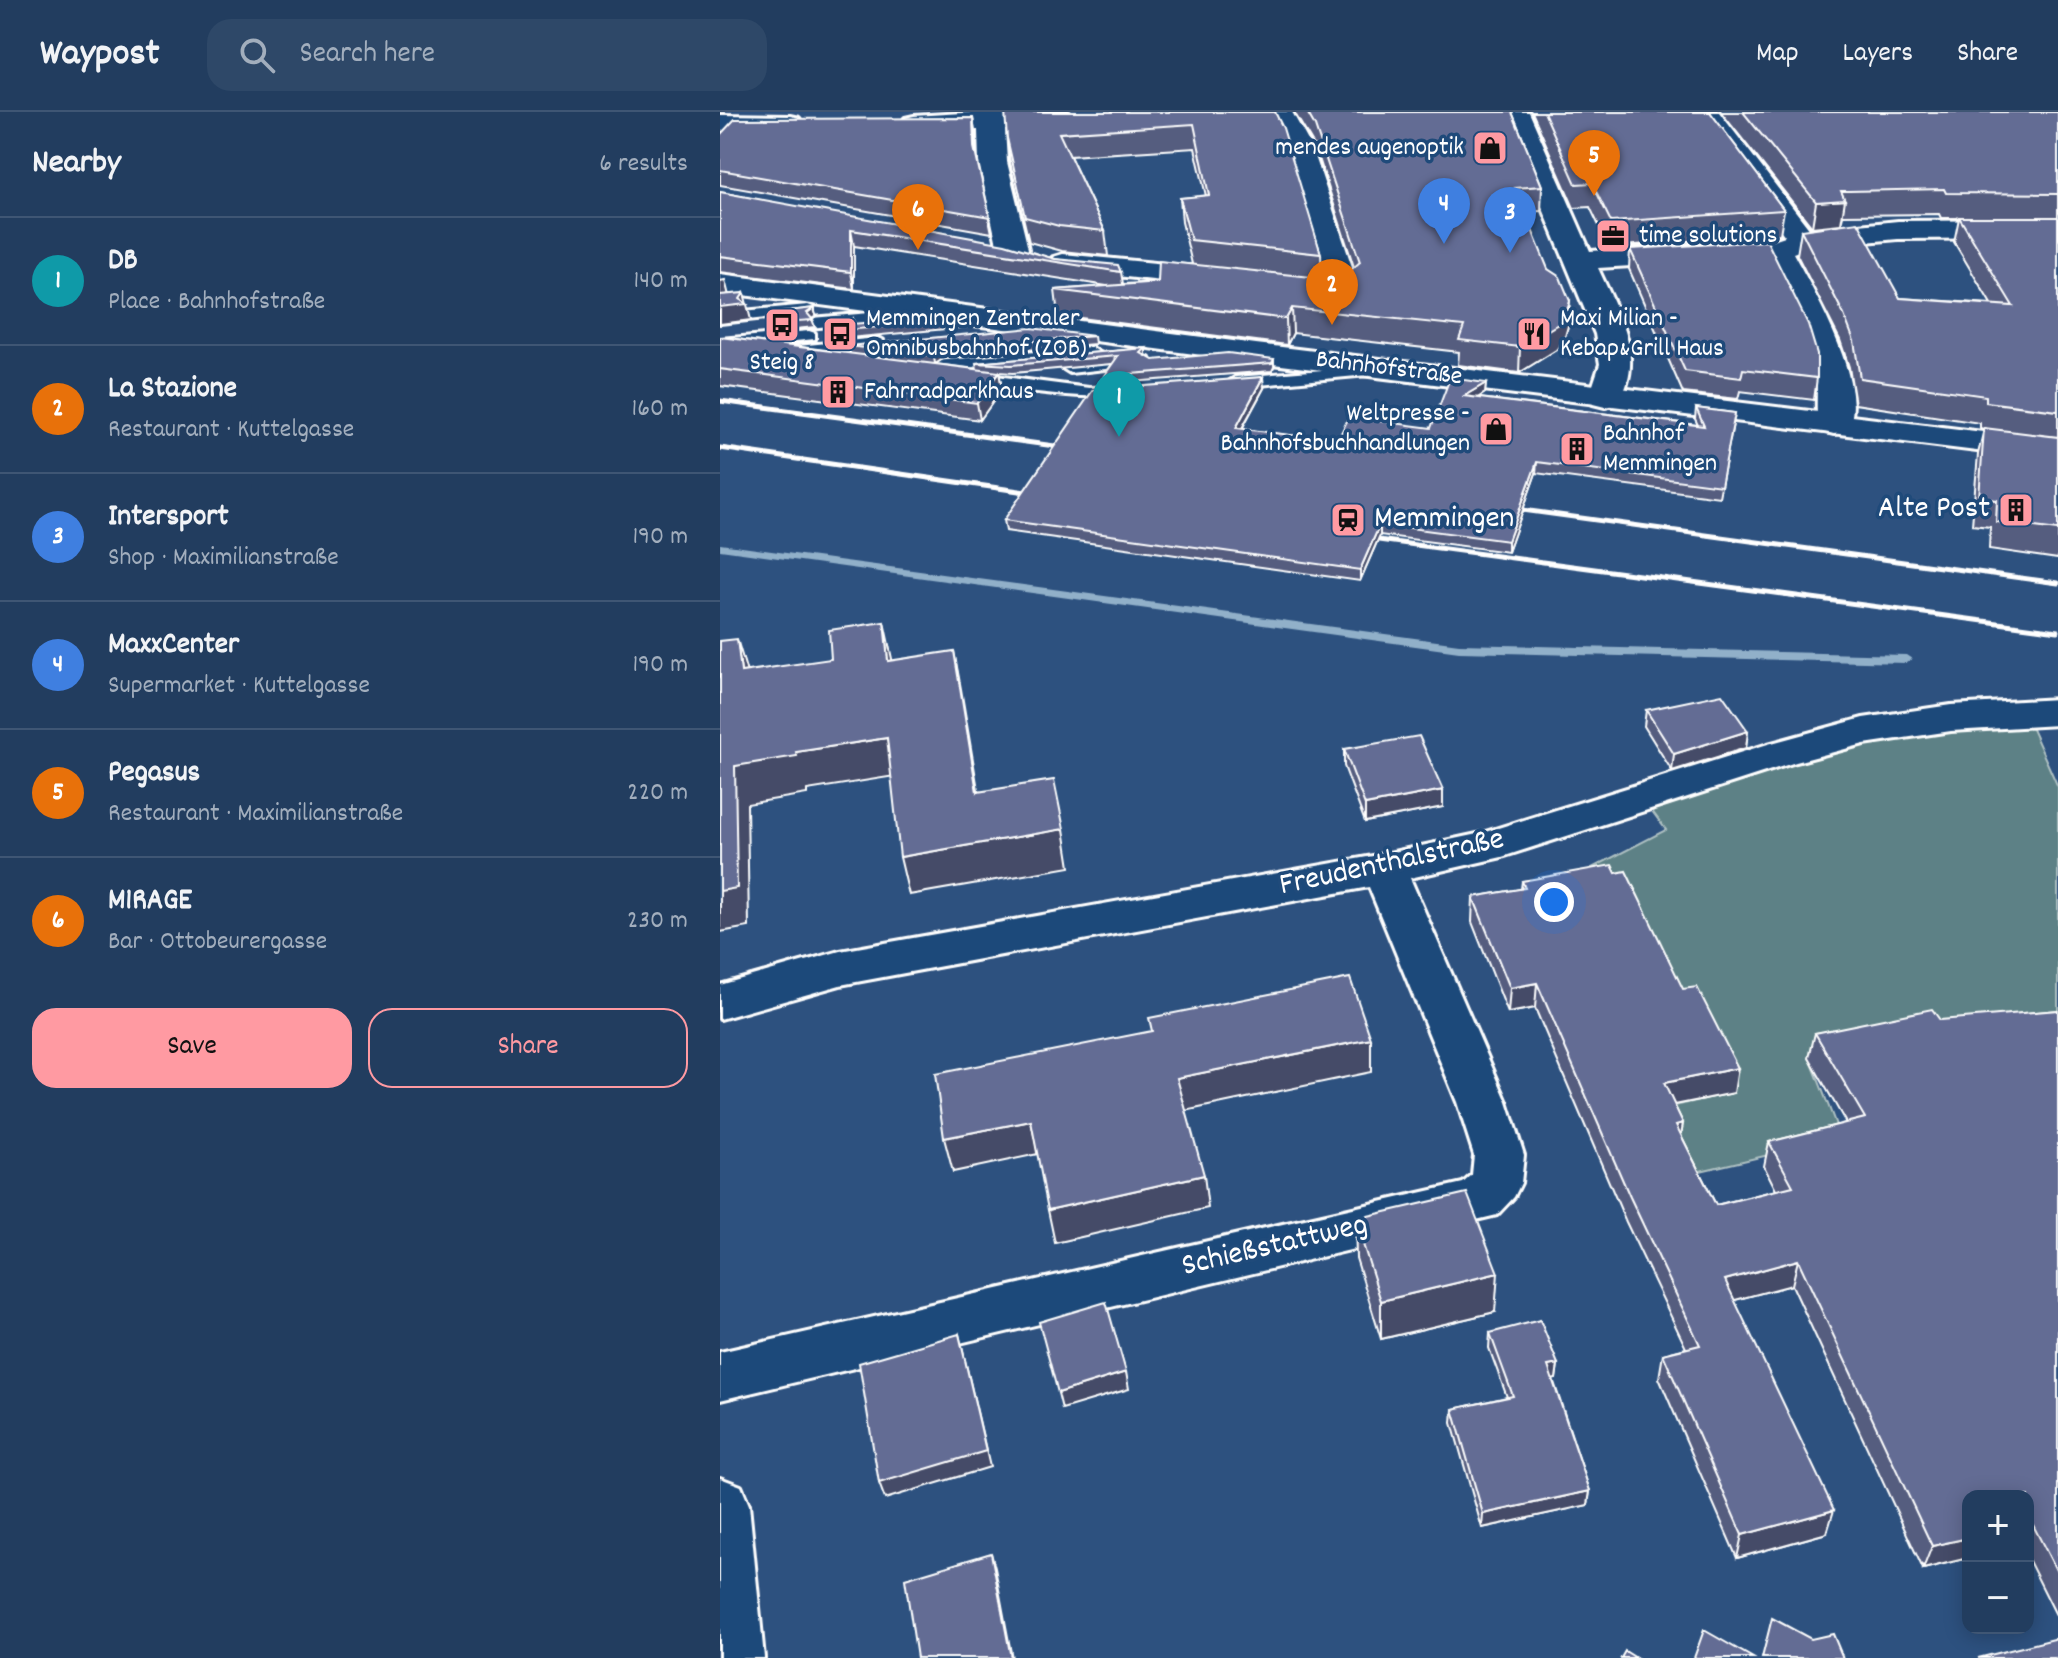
<!DOCTYPE html>
<html lang="en">
<head>
<meta charset="utf-8">
<style>
	body { margin:0; font-family:Dekko,sans-serif; background:#2e4868; color:#f1f3f6 }
	.controls { position:absolute; right:24px; bottom:24px; display:grid; overflow:hidden; border-radius:16px; box-shadow:0 4px 20px #0003 }
	.controls button { width:72px; height:72px; display:grid; place-items:center; padding:0; border:0; border-bottom:2px solid #3f5674; background:#223d5f; color:#f1f3f6; font:40px sans-serif }
	.you { position:absolute; left:834px; top:790px; width:28px; height:28px; margin:-20px; border:6px solid #fff; border-radius:50%; background:#1a73e8; box-shadow:0 0 0 12px #1a73e833 }
	.badge { display:grid; place-items:center; width:52px; height:52px; border-radius:50%; background:#ff9aa2; color:#fff; font-size:26px; font-weight:700 }
	.pin { position:absolute; translate:-50% -66px; filter:drop-shadow(0 2px 4px #0008) }
	.pin::after { content:''; position:absolute; top:42px; width:28px; height:24px; background:inherit; clip-path:polygon(0 0,100% 0,50% 100%) }
	.list { margin:0; padding:0; list-style:none }
	h2 { display:flex; justify-content:space-between; align-items:center; height:104px; margin:0; padding:0 32px; font-size:34px }
	h2 small { font-size:26px; font-weight:400; color:#a2aebd }
	.list li { display:grid; grid-template-columns:52px 1fr auto; gap:24px; align-items:center; box-sizing:border-box; height:128px; padding:0 32px; border-top:2px solid #3f5674 }
	.list b { display:block; font-size:30px; white-space:nowrap }
	.list p { margin:0; font-size:26px; white-space:nowrap; color:#a2aebd }
	.list em { font-size:26px; font-style:normal; color:#a2aebd }
	.actions { display:flex; gap:16px; padding:24px 32px }
	.actions a { flex:1; padding:18px 0; border:2px solid #ff9aa2; border-radius:24px; text-align:center; font-size:28px; color:#ff9aa2 }
	.actions .main { background:#ff9aa2; color:#111 }
	.icon { flex:none; width:44px; height:44px; fill:none; stroke:currentColor; stroke-width:2; stroke-linecap:round; stroke-linejoin:round }
	.map { position:relative; flex:none; width:1338px; height:1546px; overflow:hidden }
	header { display:flex; align-items:center; gap:48px; box-sizing:border-box; height:112px; padding:0 40px; background:#223d5f; border-bottom:2px solid #3f5674 }
	header strong { font-size:38px }
	nav { display:flex; gap:44px; margin-inline-start:auto; font-size:28px }
	.search { width:560px; height:72px; background:#2e4868; display:flex; align-items:center; gap:20px; box-sizing:border-box; padding:0 28px; border-radius:24px; color:#a2aebd; font-size:30px }
	main { display:flex }
	aside { flex:1; background:#223d5f }
	.map>svg:first-child { display:block }
	.green { fill:#5d8186; stroke:#aec0c2; stroke-width:2 }
	.lines { fill:none; stroke-linecap:round; stroke-linejoin:round }
	.stream { fill:#91b0c9; fill-rule:evenodd }
	.lane-casing { stroke:#fff; stroke-width:6 }
	.street-casing { stroke:#fff; stroke-width:6 }
	.secondary-casing { stroke:#fff; stroke-width:6 }
	.lane { fill:#1f4a7a; fill-rule:evenodd }
	.street { fill:#1f4a7a; fill-rule:evenodd }
	.secondary { fill:#1f4a7a; fill-rule:evenodd }
	.rail { stroke:#fff; stroke-width:5 }
	.wall { fill:#555d7f; stroke:#fff; stroke-width:2 }
	.shaded-wall { fill:#454c68; stroke:#fff; stroke-width:2 }
	.building { fill:#636c94; stroke:#fff; stroke-width:2 }
	.labels { text-anchor:middle; dominant-baseline:central; stroke-width:7; stroke-linejoin:round; paint-order:stroke }
	.far-poi-label { font-size:26px; fill:#fff; stroke:#1f4a7a; text-anchor:start }
	.far-street-label { font-size:26px; fill:#fff; stroke:#1f4a7a }
	.poi-label { font-size:32px; fill:#fff; stroke:#1f4a7a; text-anchor:end }
	.street-label { font-size:32px; fill:#fff; stroke:#1f4a7a }
</style>
</head>
<body>
<header>
<strong>Waypost</strong>
<div class="search"><svg class="icon" aria-label="search" viewBox="0 0 24 24"><circle cx="10" cy="10" r="6"/><path d="M15 15l6 6"/></svg>Search here</div>
<nav><a>Map</a><a>Layers</a><a>Share</a></nav>
</header>
<main>
<aside>
<h2>Nearby<small>6 results</small></h2>
<ul class="list">
<li><span class="badge" style="background:#0f9aa8">1</span><div><b>DB</b><p>Place · Bahnhofstraße</p></div><em>140 m</em></li>
<li><span class="badge" style="background:#e8710a">2</span><div><b>La Stazione</b><p>Restaurant · Kuttelgasse</p></div><em>160 m</em></li>
<li><span class="badge" style="background:#3f7fe0">3</span><div><b>Intersport</b><p>Shop · Maximilianstraße</p></div><em>190 m</em></li>
<li><span class="badge" style="background:#3f7fe0">4</span><div><b>MaxxCenter</b><p>Supermarket · Kuttelgasse</p></div><em>190 m</em></li>
<li><span class="badge" style="background:#e8710a">5</span><div><b>Pegasus</b><p>Restaurant · Maximilianstraße</p></div><em>220 m</em></li>
<li><span class="badge" style="background:#e8710a">6</span><div><b>M1RAGE</b><p>Bar · Ottobeurergasse</p></div><em>230 m</em></li>
</ul>
<div class="actions"><a class="main">Save</a><a>Share</a></div>
</aside>
<div class="map">
<svg width="1338" height="1546" viewBox="0 0 1338 1546">
	<rect width="100%" height="100%" fill="#2d517f"/>
	<filter id="ink" filterUnits="userSpaceOnUse"><feTurbulence type="fractalNoise" baseFrequency=".0125" numOctaves="2"/><feDisplacementMap in="SourceGraphic" scale="16" xChannelSelector="R" yChannelSelector="G"/><feConvolveMatrix kernelMatrix="1 2 1 2 8 2 1 2 1" color-interpolation-filters="sRGB"/></filter>
	<g filter="url(#ink)">
		<path class="green" d="M1278 602 1312 617 1338 675V922L1090 946 1121 1026 967 1062 941 997 985 987 843 771 946 718 923 687 997 664Z"/>
		<g class="lines">
			<path class="stream" d="M0 432 739 532 1186 543 1192 547 1186 551 739 540 0 438Z"/>
			<defs>
				<path id="lane" d="M88 193 93 195V201L0 211V201Z
					M209 196 217 201 214 204 68 218 60 213 68 208Z
					M89 219 95 221V227L0 237V227Z
					M157 226 163 228V234L68 245 60 240 68 235Z
					M371 235 379 240 377 243 194 261 186 256 194 251Z
					M423 244 429 246V252L350 261 342 256 350 251Z
					M653 254 661 259 659 262 516 275 508 270 516 265Z
					M253 261 369 276 398 275 406 280C391 293 272 275 247 269V263Z"/>
				<path id="street" d="M258 0H348L358 7 354 13 345 15 285 17 287 50 308 137 303 143 293 146 283 143 278 137 259 50 258 18 194 20 185 18 181 12 185 6 194 4Z
					M546 0H572L593 38 638 173C622 196 586 189 562 183L558 177 562 171C577 167 593 175 607 169L567 38Z
					M783 0H809L870 139 1053 128 1065 124 973 0H999L1090 118 1178 109 1338 108V126L1178 127 1090 135 1073 141C1093 178 1153 280 1126 319L1114 322 1102 319C1093 305 1099 280 1096 263 1088 221 1066 184 1046 146L878 156C897 199 928 247 897 292L885 295 873 292 869 285 880 252 875 222Z
					M0 3 70 4 79 6 83 12 79 18 70 20 0 19Z
					M343 142 497 157 508 160 512 166 508 172 497 175 333 157 328 151 333 145Z
					M1338 587V613L1231 619 1144 632 1076 650 782 745 690 766 787 990 804 1043 801 1071 794 1085 777 1103 0 1288V1240L743 1071 752 1063 754 1043 737 990 649 775 120 873 0 907V873L120 839 664 742 762 721 1048 632 1143 606 1231 593Z
					M0 1366 21 1374 29 1393 44 1546H0Z"/>
				<path id="secondary" d="M0 162 536 232 1338 329V349L536 250 0 180Z"/>
			</defs>
			<use href="#lane" class="lane-casing"/>
			<use href="#street" class="street-casing"/>
			<use href="#secondary" class="secondary-casing"/>
			<use href="#lane" class="lane"/>
			<use href="#street" class="street"/>
			<use href="#secondary" class="secondary"/>
			<path class="rail" d="M0 289 357 337
				M0 336 327 383
				M781 395 1338 471
				M636 425 1338 519"/>
		</g>
		<path class="wall" d="M555 0 601 142 602 166 611 167 625 163 634 155 596 37 574 0H792L822 74 821 99 804 100 848 214 844 228 836 238 799 261 738 253 739 240 573 221 567 233 338 203 335 178 387 174 134 134V177L0 160V80L401 160 403 172 438 170 472 152 462 110 460 86 486 84 475 36 350 44 385 119 388 144 342 139 309 130 290 50 287 26Z
			M812 0H990L1064 98 1060 122 889 135 870 95 854 96Z
			M1001 0H1338V447L1269 437 1270 415 1252 413 1258 342 1264 317 1260 316V311L1135 292 1129 255 1120 228 1077 143 1081 118 1180 186 1271 192 1234 130 1239 106H1221L1219 102 1123 103 1121 112 1092 115Z
			M253 6 255 21 256 45 272 121 0 73V23Z
			M910 137 1097 266 1094 288 1020 279 1018 287 963 281 909 157Z
			M94 196 96 204 92 207 95 215 66 218 64 208 62 207 60 200Z
			M133 207 134 212 246 207 247 215 129 226 127 218Z
			M374 224 375 232 226 245 215 252 257 257 256 251 426 236V244L433 248 554 247V255L552 259 385 272 384 264 392 252 293 261 279 260 282 277 260 308 0 274V225L130 241 128 234Z
			M766 271 765 281 758 286 978 313 975 307 976 296 1015 301 999 385 816 361 788 440 660 423 640 469 286 419 284 408 544 276 522 317 617 329 711 316Z
			M926 598 1028 619 1026 636 952 659 924 614Z
			M624 637 723 678V695L645 710 624 654Z
			M896 761 1014 981 954 993 963 1011 961 1023 996 1093 1056 1078 1044 1054 1049 1030 1126 1011 1089 946 1095 921 1338 898V1507L1308 1447V1384H1248V1446L1203 1457 1072 1173 1014 1188 1107 1421 1017 1446 939 1266 943 1242 966 1236 906 1110 815 896 788 901 752 810 753 785 801 777 802 769Z
			M635 1107 775 1200 661 1227 636 1146Z
			M770 1221 838 1252 836 1267H833L870 1379 868 1393 762 1416 732 1311 733 1297 787 1285 769 1236Z"/>
		<path class="shaded-wall" d="M253 6 255 21 256 51 254 35Z
			M1125 88 1121 112 1092 115 1096 90Z
			M131 118 134 134V177L131 160Z
			M5 168 9 184 0 186V169Z
			M24 181 31 208 0 212V195L20 187Z
			M850 189 848 214 844 228 836 238 799 261 800 235Z
			M94 196 96 204 89 209 87 201Z
			M572 196 573 221 567 233 566 207Z
			M224 237 226 245 215 252 214 244Z
			M279 260 282 277 260 308 257 291Z
			M543 265 544 276 516 327V316Z
			M766 271 765 281 744 295V284Z
			M817 350 816 361 788 440V429Z
			M660 412V423L640 469V458Z
			M164 510 172 547 176 587 168 549Z
			M17 527 28 564 21 560Z
			M234 539 241 577 265 719 257 680Z
			M1028 619 1026 636 952 659 954 642Z
			M167 626 175 664 87 678V682L27 692 29 815 0 820V779L15 654 76 640Z
			M723 678V695L645 710V693Z
			M344 717 350 755 189 783 180 745Z
			M817 871 815 896 788 901 790 876Z
			M651 927V960L460 1000 457 966Z
			M1018 956 1014 981 940 996 944 971Z
			M311 1009 318 1042 233 1060 224 1026Z
			M963 1011 959 1036 956 1013Z
			M484 1063 488 1096 335 1131 328 1098Z
			M1078 1148 1072 1173 1000 1192 1005 1168Z
			M778 1161 775 1200 661 1227V1189Z
			M239 1222 270 1355 165 1387 159 1371Z
			M838 1252 836 1267 827 1269 828 1254Z
			M406 1260 409 1277 342 1297 338 1281Z
			M870 1379 868 1393 762 1416 763 1402Z
			M1114 1398 1107 1421 1017 1446 1022 1423Z
			M1248 1426V1446L1203 1457 1212 1434Z
			M271 1441 275 1456 292 1546H291Z"/>
		<path class="building" d="M285 0H555L563 16 601 142 471 128 460 86 489 83 474 12 339 21 385 119 339 114 305 105 287 26Z
			M587 0H792L822 74 795 76 828 157 840 165 850 189 846 202 838 212 800 235 739 228 744 214 572 196 566 207 335 178 438 170 439 149 611 167 625 163 640 150 595 14Z
			M824 0H990L1064 98 891 110 872 71 856 72Z
			M1023 0H1338V82L1226 81 1224 77 1129 79H1121L1125 88 1096 90Z
			M253 6 254 35 270 105 0 58V23L15 7Z
			M0 80 285 132 335 147 398 153 401 160 131 118V160L0 144Z
			M1239 105H1338V299L1266 290V284L1140 266 1134 229 1124 203 1081 118 1138 110 1180 186 1293 194Z
			M1047 129 1088 212 1097 242V266L1023 257 1021 266 965 259 910 137Z
			M24 181 20 187 27 192 0 195V183Z
			M94 196 87 201 93 208 64 210V202L60 200Z
			M223 204 246 207 127 218 126 207H133V212Z
			M311 216 374 224 224 237 214 244 128 234Z
			M0 225 279 260 257 291 0 257Z
			M426 236 421 241 433 248 508 241 554 247 552 251 384 264 398 244 291 253 256 251Z
			M543 265 516 316 617 329 629 305 711 316 730 266 766 271 744 284 984 314 976 296 1015 301 1001 374 817 350 788 429 660 412 640 458 284 408 373 278Z
			M1264 316 1338 325V418L1276 410 1277 388 1259 386Z
			M164 510 168 549 234 539 257 680 334 668 344 717 180 745 167 626 76 640 77 644 15 654 17 776 0 779V529L17 527 21 560 111 547 109 518Z
			M1002 582 1028 619 954 642 926 598Z
			M699 624 723 678 645 693 624 637Z
			M892 753 896 761 906 759 963 877 977 875 1018 956 944 971 963 1011 956 1013 996 1093 1073 1074 1049 1030 1145 1006 1095 921 1212 897 1220 908 1338 898V1462L1312 1411H1308V1384H1248V1426L1212 1434 1078 1148 1005 1168 1114 1398 1022 1423 943 1242 980 1233 910 1085 817 871 790 876 753 785 805 776 802 769Z
			M630 866 651 927 457 966 484 1063 328 1098 311 1009 224 1026 215 962 432 919 429 906Z
			M747 1081 778 1161 661 1189 635 1107Z
			M386 1190 406 1260 338 1281 319 1210Z
			M820 1208 838 1252 828 1254 870 1379 763 1402 733 1297 793 1284 770 1221Z
			M239 1222 266 1339 159 1371 139 1251Z
			M271 1441 291 1546H197L185 1467Z
			M1052 1506 1091 1527 1113 1522 1123 1546H1042Z
			M984 1518 1033 1546H974Z
			M1338 1526V1546H1258Z
			M905 1539 916 1546H901Z"/>
	</g>
	<defs>
		<symbol id="shop-square" viewBox="-11 -11 22 22"><rect x="-9" y="-9" width="18" height="18" rx="4" fill="#ff9aa2" stroke="#1f4a7a"/><path d="M-5-2.5h2.3a2.7 3.5 0 0 1 5.4 0H5L5.5 6h-11ZM-1.5-2.5h3a1.5 2.3 0 0 0-3 0Z" fill="#111"/></symbol>
		<symbol id="office-square" viewBox="-11 -11 22 22"><rect x="-9" y="-9" width="18" height="18" rx="4" fill="#ff9aa2" stroke="#1f4a7a"/><path d="M-6-3h4V-5.5h4V-3h4V5H-6ZM-1-4.5V-3h2v-1.5ZM-6 0V1H6V0Z" fill="#111"/></symbol>
		<symbol id="bus-square" viewBox="-11 -11 22 22"><rect x="-9" y="-9" width="18" height="18" rx="4" fill="#ff9aa2" stroke="#1f4a7a"/><path d="M-5-6H5V4H4V6H2V4H-2V6H-4V4H-5ZM-3.5-4V0h7V-4ZM-3.5 1.2v1.5H-2V1.2ZM2 1.2v1.5H3.5V1.2Z" fill="#111"/></symbol>
		<symbol id="restaurant-square" viewBox="-11 -11 22 22"><rect x="-9" y="-9" width="18" height="18" rx="4" fill="#ff9aa2" stroke="#1f4a7a"/><path d="M-5-6h1v4h1v-4h1v4h1v-4h1v5L-1.5 .5V6h-2V.5L-5-1ZM5-6V6H3V1.5H1.5Q1.5-4 5-6Z" fill="#111"/></symbol>
		<symbol id="building-square" viewBox="-11 -11 22 22"><rect x="-9" y="-9" width="18" height="18" rx="4" fill="#ff9aa2" stroke="#1f4a7a"/><path d="M-4-6H4V6H1V3H-1V6H-4ZM-2.5-4.3h1.7v1.8h-1.7ZM.8-4.3h1.7v1.8H.8ZM-2.5-1h1.7V.8h-1.7ZM.8-1h1.7V.8H.8Z" fill="#111"/></symbol>
		<symbol id="station-square" viewBox="-11 -11 22 22"><rect x="-9" y="-9" width="18" height="18" rx="4" fill="#ff9aa2" stroke="#1f4a7a"/><path d="M-3-6H3Q5-6 5-4V2Q5 4 3 4L4.5 6H3L1.5 4h-3L-3 6H-4.5L-3 4Q-5 4-5 2V-4Q-5-6-3-6ZM-3.5-4v3h7v-3ZM-3.5 1v1.5H-2V1ZM2 1v1.5H3.5V1Z" fill="#111"/></symbol>
	</defs>
	<g fill-rule="evenodd">
		<use href="#shop-square" x="750" y="16" width="40" height="40"/>
		<use href="#office-square" x="873" y="104" width="40" height="40"/>
		<use href="#bus-square" x="42" y="193" width="40" height="40"/>
		<use href="#bus-square" x="100" y="202" width="40" height="40"/>
		<use href="#restaurant-square" x="794" y="202" width="40" height="40"/>
		<use href="#building-square" x="98" y="260" width="40" height="40"/>
		<use href="#shop-square" x="756" y="297" width="40" height="40"/>
		<use href="#building-square" x="837" y="317" width="40" height="40"/>
		<use href="#building-square" x="1276" y="378" width="40" height="40"/>
		<use href="#station-square" x="608" y="388" width="40" height="40"/>
	</g>
	<g class="labels">
		<g class="far-poi-label">
			<text x="744" y="36" text-anchor="end">mendes augenoptik</text>
			<text x="919" y="124">time solutions</text>
			<text x="146" y="207">Memmingen Zentraler<tspan x="146" dy="30">Omnibusbahnhof (ZOB)</tspan></text>
			<text x="840" y="207">Maxi Milian -<tspan x="840" dy="30">Kebap&amp;Grill Haus</tspan></text>
			<text x="62" y="251" text-anchor="middle">Steig 8</text>
			<text x="144" y="280">Fahrradparkhaus</text>
			<text x="750" y="302" text-anchor="end">Weltpresse -<tspan x="750" dy="30">Bahnhofsbuchhandlungen</tspan></text>
			<text x="883" y="322">Bahnhof<tspan x="883" dy="30">Memmingen</tspan></text>
		</g>
		<g class="far-street-label">
			<text transform="translate(669 257) rotate(7)">Bahnhofstraße</text>
		</g>
		<g class="poi-label">
			<text x="1270" y="398">Alte Post</text>
			<text x="654" y="408" text-anchor="start">Memmingen</text>
		</g>
		<g class="street-label">
			<text transform="translate(672 752) rotate(-12)">Freudenthalstraße</text>
			<text transform="translate(555 1135) rotate(-13)">Schießstattweg</text>
		</g>
	</g>
</svg>
<div class="controls">
<button>+</button>
<button>−</button>
</div>
<div class="you"></div>
<div class="pin badge" style="left:399px;top:325px;background:#0f9aa8">1</div>
<div class="pin badge" style="left:612px;top:213px;background:#e8710a">2</div>
<div class="pin badge" style="left:790px;top:141px;background:#3f7fe0">3</div>
<div class="pin badge" style="left:724px;top:132px;background:#3f7fe0">4</div>
<div class="pin badge" style="left:874px;top:84px;background:#e8710a">5</div>
<div class="pin badge" style="left:198px;top:138px;background:#e8710a">6</div>
</div>
</main>
</body>
</html>
